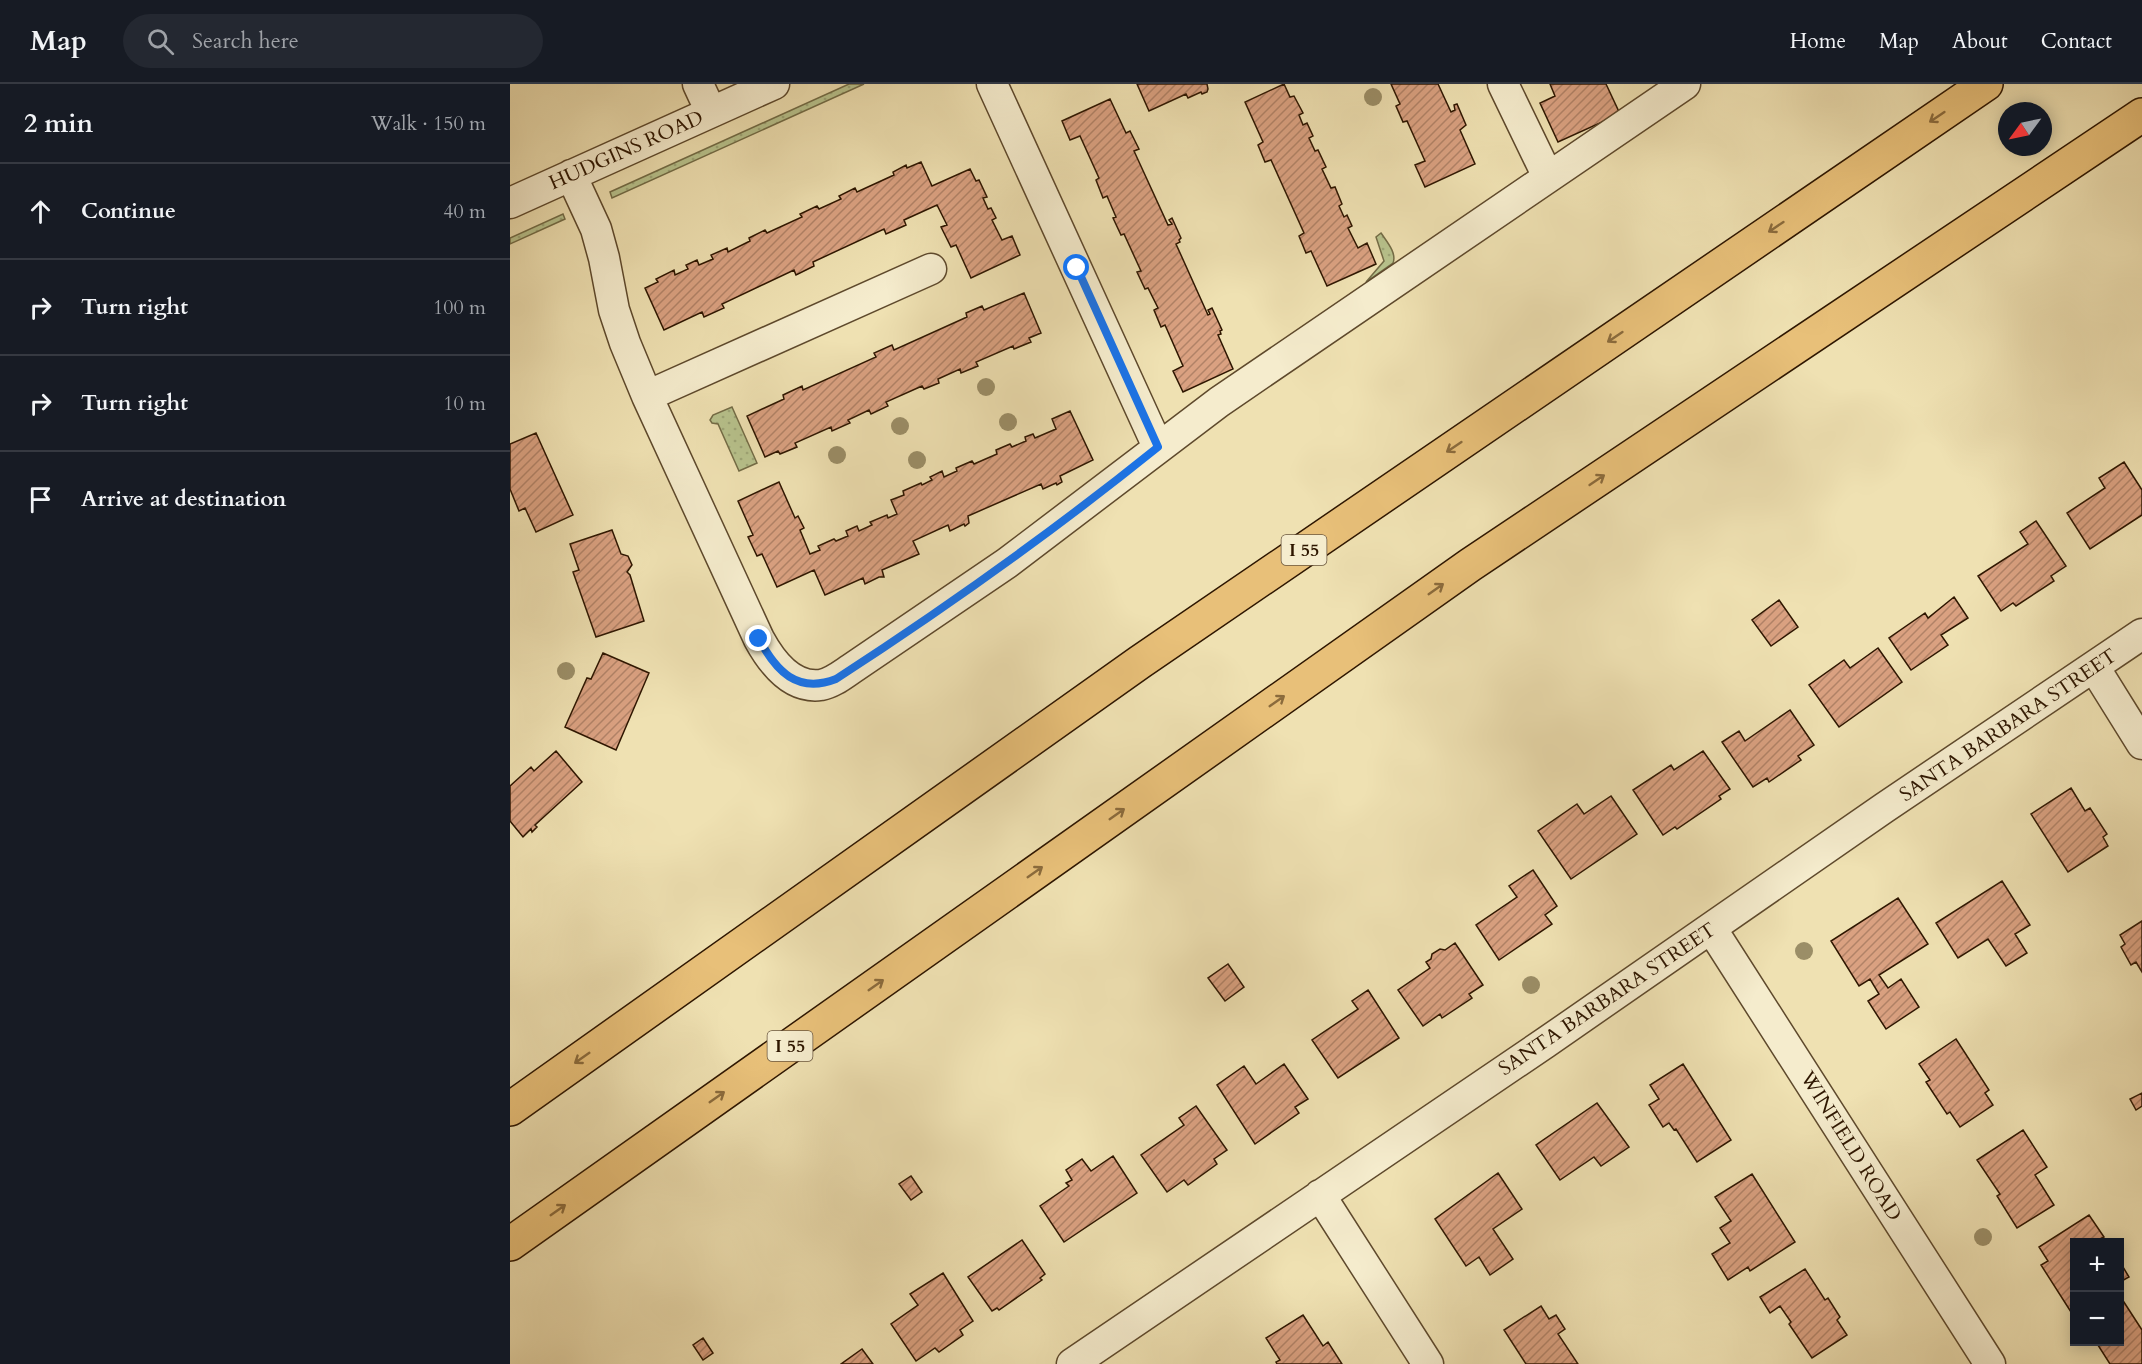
<!DOCTYPE html>
<html lang="en">
<head>
<meta charset="utf-8">
<style>
	body { margin:0; font-family:Cardo,serif; background:#242831; color:#f1f3f6 }
	.controls { position:absolute; right:18px; bottom:18px; display:grid; overflow:hidden; border-radius:0px; box-shadow:0 3px 15px #0003 }
	.controls button { width:54px; height:54px; display:grid; place-items:center; padding:0; border:0; border-bottom:2px solid #363941; background:#171b24; color:#f1f3f6; font:30px sans-serif }
	.compass { position:absolute; left:1488px; top:18px; width:54px; height:54px; border-radius:50%; background:#171b24; box-shadow:0 3px 15px #0003; rotate:237deg }
	.stop { position:absolute; width:18px; height:18px; margin:-14px; border:4px solid #1a73e8; border-radius:50%; background:#fff }
	.stop.end { background:#1a73e8; border-color:#fff; box-shadow:0 2px 6px #0008 }
	.list { margin:0; padding:0; list-style:none }
	h2 { display:flex; justify-content:space-between; align-items:center; height:78px; margin:0; padding:0 24px; font-size:26px }
	h2 small { font-size:20px; font-weight:400; color:#9ea1a6 }
	.list li { display:grid; grid-template-columns:39px 1fr auto; gap:18px; align-items:center; box-sizing:border-box; height:96px; padding:0 24px; border-top:2px solid #363941 }
	.list b { display:block; font-size:22px; white-space:nowrap }
	.list em { font-size:20px; font-style:normal; color:#9ea1a6 }
	.icon { flex:none; width:33px; height:33px; fill:none; stroke:currentColor; stroke-width:2; stroke-linecap:round; stroke-linejoin:round }
	.map { position:relative; flex:none; width:1632px; height:1280px; overflow:hidden }
	header { display:flex; align-items:center; gap:36px; box-sizing:border-box; height:84px; padding:0 30px; background:#171b24; border-bottom:2px solid #363941 }
	header strong { font-size:28px }
	nav { display:flex; gap:33px; margin-inline-start:auto; font-size:21px }
	.search { width:420px; height:54px; background:#242831; display:flex; align-items:center; gap:15px; box-sizing:border-box; padding:0 21px; border-radius:33px; color:#9ea1a6; font-size:22px }
	main { display:flex }
	aside { flex:1; background:#171b24 }
	.map>svg:first-child { display:block }
	.grass { fill:url(#grass-dots); stroke:#736c46; stroke-width:1.5 }
	.building { fill:url(#building-hatch); stroke:#2e1600; stroke-width:1.5 }
	.lines { fill:none; stroke-linecap:round; stroke-linejoin:round }
	.minor-casing { stroke:#5e492c; stroke-width:33 }
	.motorway-casing { stroke:#2e1600; stroke-width:36 }
	.minor { stroke:#f5eccd; stroke-width:30 }
	.motorway { stroke:#e8c079; stroke-width:33 }
	.tree { fill:#9b8e67 }
	.oneway { stroke:#8b6b3c }
	.route { stroke:#1a73e8; stroke-width:8 }
	.labels { text-anchor:middle; dominant-baseline:central; stroke-width:5; stroke-linejoin:round; paint-order:stroke }
	.shield { fill:#f5eccd; stroke:#6a563e; stroke-width:1.5 }
	.shield-label { font-size:18px; font-weight:bold; fill:#2e1600 }
	.street-label { font-size:20px; fill:#2e1600; stroke:#f5eccd }
</style>
</head>
<body>
<header>
<strong>Map</strong>
<div class="search"><svg class="icon" aria-label="search" viewBox="0 0 24 24"><circle cx="10" cy="10" r="6"/><path d="M15 15l6 6"/></svg>Search here</div>
<nav><a>Home</a><a>Map</a><a>About</a><a>Contact</a></nav>
</header>
<main>
<aside>
<h2>2 min<small>Walk · 150 m</small></h2>
<ul class="list">
<li><svg class="icon" aria-label="ahead" viewBox="0 0 24 24"><path d="M12 20V5M6 11l6-6 6 6"/></svg><div><b>Continue</b></div><em>40 m</em></li>
<li><svg class="icon" aria-label="right" viewBox="0 0 24 24"><path d="M7 20v-9h11M14 6l5 5-5 5"/></svg><div><b>Turn right</b></div><em>100 m</em></li>
<li><svg class="icon" aria-label="right" viewBox="0 0 24 24"><path d="M7 20v-9h11M14 6l5 5-5 5"/></svg><div><b>Turn right</b></div><em>10 m</em></li>
<li><svg class="icon" aria-label="arrive" viewBox="0 0 24 24"><path d="M6 21V4h12l-3 4 3 4H6"/></svg><div><b>Arrive at destination</b></div></li>
</ul>
</aside>
<div class="map">
<svg width="1632" height="1280" viewBox="0 0 1632 1280">
	<defs>
		<pattern id="grass-dots" width="8" height="8" patternUnits="userSpaceOnUse" patternTransform="scale(1.5)"><rect width="8" height="8" fill="#b8c38d"/><path d="M2 2h.1M6 6h.1" fill="none" stroke="#9ea778" stroke-width="1.8" stroke-linecap="round"/></pattern>
		<pattern id="building-hatch" width="6" height="6" patternUnits="userSpaceOnUse" patternTransform="scale(1.5)"><rect width="6" height="6" fill="#daa181"/><path d="M-1 1l2-2M0 6l6-6M5 7l2-2" fill="none" stroke="#b18267"/></pattern>
	</defs>
	<rect width="100%" height="100%" fill="#efe1b2"/>
	<filter id="stains"><feTurbulence type="fractalNoise" baseFrequency=".00333" numOctaves="4"/><feColorMatrix values="0 0 0 0 .2 0 0 0 0 .09 0 0 0 0 .02 0 0 0 .5 -.17"/></filter>
	<radialGradient id="worn" r=".72"><stop offset=".6" stop-color="#630" stop-opacity="0"/><stop offset="1" stop-color="#630" stop-opacity=".3"/></radialGradient>
	<path class="grass" d="M339 0H354L102 114 100 108Z
		M53 130 55 135 0 160V154Z
		M871 149C877 158 887 169 883 179L856 198 874 177 866 153Z
		M222 323 247 379 229 387 208 340 202 339 200 336 203 331Z"/>
	<path class="building" d="M627 0H697L698 5 697 8 692 10 691 8 678 14 676 10 639 27Z
		M774 0 780 13 784 12 793 29 789 31 793 41 797 39 803 52 799 54 805 67 808 66 816 83 812 85 821 104 825 103 832 120 829 122 834 133 837 131 842 142 838 144 848 164 857 159 866 180 817 202 801 167 796 169 789 152 794 149 761 76 755 78 748 61 753 58 735 18Z
		M881 0H928L941 28 945 26 944 21 947 20 956 41 950 46 965 80 915 103 905 81 915 77 897 37 893 38 886 22 890 20Z
		M1040 0H1096L1110 30 1048 58 1030 19 1045 12Z
		M600 15 616 49 620 47 629 65 624 67 658 141 662 140 659 136 662 134 671 154 669 156 670 158 666 160 698 231 700 230 698 226 702 224 712 246 710 247 711 250 708 251 723 285 673 308 663 287 673 282 655 241 651 243 644 226 648 224 638 204 635 205 627 188 631 187 614 150 611 151 603 134 606 133 597 112 593 114 586 96 589 94 570 52 560 56 552 37Z
		M411 78 422 102 460 85 466 97 469 96 477 113 473 114 478 125 481 124 486 134 482 136 492 156 502 152 510 171 461 194 446 161 441 163 431 143 437 141 427 121 394 136 396 141 376 150 374 145 303 178 304 182 286 191 284 186 212 220 214 224 194 233 192 228 154 246 135 204 148 198 146 195 164 186 165 191 178 185 176 181 187 176 189 181 203 175 201 171 217 164 218 168 240 157 239 154 255 146 257 149 292 133 290 130 307 122 309 125 331 115 329 112 345 104 347 108 384 91 383 88 396 81 397 84Z
		M514 209 531 249 519 254 521 258 504 265 503 262 466 278 468 282 451 289 450 285 428 295 429 299 414 305 412 302 376 318 378 322 361 330 359 326 338 336 340 339 322 347 321 343 285 359 287 363 270 370 268 367 255 373 237 332 274 315 273 311 292 302 293 306 366 273 364 269 382 261 384 266 457 233 456 229 472 222 474 226Z
		M560 327 583 376 550 392 552 398 547 401 546 399 533 405 531 400 458 432 459 439 455 442 454 440 440 447 438 441 403 457 409 470 372 486 374 493H369L355 500 353 494 315 511 304 486 267 503 252 470 247 472 238 453 243 451 228 417 269 398 285 434 288 432 294 444 290 446 300 470 310 466 308 462 324 455 326 457 338 452 336 447 347 442 349 447 362 441 360 438 377 431 378 434 387 430 381 416 394 411 393 407 411 399 412 401 422 396 420 393 432 387 434 393 447 387 446 384 462 377 464 380 487 370 486 366 500 360 502 363 516 357 515 353 523 350 525 354 546 345 542 335Z
		M26 349 63 431 26 448 15 424 9 427 0 405V360Z
		M1614 378 1632 406V431L1580 465 1557 429 1595 404 1589 394Z
		M1526 437 1556 482 1541 492 1544 497 1506 522 1503 519 1491 527 1468 492 1518 460 1510 448Z
		M102 446 111 470 118 472 122 481 117 488 120 491 134 537 86 553 63 488 69 486 60 460Z
		M1444 513 1458 534 1431 551 1438 561 1401 586 1379 554 1415 529 1418 534Z
		M1269 516 1288 543 1261 562 1242 536Z
		M1368 564 1392 598 1329 643 1299 601 1334 576 1340 584Z
		M93 569 139 589 106 666 55 643 77 594 81 595Z
		M1280 626 1304 661 1288 672 1291 676 1259 698 1257 694 1243 703 1212 658 1229 647 1235 657Z
		M46 667 72 698 25 741 27 743 22 748 21 745 13 753 0 737V702L21 683 24 687Z
		M1193 667 1220 705 1209 712 1211 715 1167 745 1165 743 1153 751 1123 706 1161 681 1164 686Z
		M1561 704 1575 727 1580 724 1597 750 1593 753 1598 762 1558 788 1521 730Z
		M1101 712 1127 750 1061 795 1028 747 1067 720 1074 730Z
		M1023 786 1047 822 1035 831 1042 840 989 876 966 841 1007 813 999 802Z
		M1492 797 1520 841 1505 850 1517 869 1496 882 1478 855 1448 874 1426 839Z
		M1388 814 1418 860 1369 891 1378 904 1391 895 1409 923 1376 945 1358 917 1369 910 1360 895 1349 902 1321 857Z
		M1632 837V888L1626 878 1621 881 1611 863 1615 860 1610 851Z
		M945 859 973 901 959 910 962 914 932 934 930 930 913 942 888 906 920 884 916 878 921 875 922 870 930 865 935 866Z
		M718 880 734 903 715 917 698 894Z
		M858 906 889 954 828 994 802 956 848 925 842 917Z
		M1446 955 1479 1006 1475 1009 1483 1021 1450 1043 1440 1028 1437 1030 1416 998 1420 996 1409 980Z
		M774 980 798 1015 785 1023 789 1029 745 1060 707 1001 734 982 746 1000Z
		M1173 980 1221 1056 1187 1078 1166 1045 1164 1046 1159 1039 1153 1043 1139 1021 1149 1015 1140 1001Z
		M1632 1009V1022L1626 1026 1620 1015Z
		M1087 1019 1119 1063 1091 1082 1084 1073 1050 1096 1026 1061Z
		M686 1022 717 1066 704 1075 707 1080 678 1101 674 1096 657 1108 631 1071 674 1041 669 1034Z
		M1513 1046 1537 1083 1525 1091 1544 1121 1507 1144 1487 1112 1490 1110 1467 1076Z
		M603 1072 627 1109 554 1158 530 1122 559 1102 556 1099 562 1096 556 1086 572 1075 581 1087Z
		M988 1089 1012 1125 983 1145 1003 1175 980 1191 969 1173 956 1182 925 1135Z
		M1242 1090 1285 1158 1240 1187 1238 1183 1218 1196 1202 1170 1220 1159 1210 1144 1221 1137 1205 1113Z
		M401 1092 412 1108 401 1116 389 1100Z
		M1579 1131 1594 1153 1592 1154 1597 1158H1564V1225L1561 1228 1531 1181 1538 1177 1529 1163Z
		M512 1156 535 1190 530 1194 532 1196 489 1226 487 1224 482 1227 458 1193Z
		M1610 1178 1619 1193 1610 1198Z
		M1295 1185 1315 1216 1318 1214 1330 1233 1327 1236 1337 1251 1302 1274 1279 1240 1281 1238 1270 1222 1260 1229 1250 1213Z
		M433 1189 463 1237 450 1246 453 1251 429 1268 425 1264 406 1277 381 1240 408 1221 400 1210Z
		M1610 1212 1632 1246V1280H1600L1586 1258H1610Z
		M1031 1222 1039 1235 1046 1231 1055 1245 1048 1250 1068 1280H1016L994 1246Z
		M793 1231 813 1262 818 1258 832 1280H767L766 1278 770 1276 756 1254Z
		M193 1254 203 1269 193 1276 183 1261Z
		M352 1265 363 1280H331Z"/>
	<g class="lines">
		<defs>
			<path id="minor" d="M188 0 201 28
				M482 0 648 363
				M993 0 1038 93
				M61 91 86 145 94 174 104 226 115 259 137 312 249 555C261 577 281 605 311 601 322 599 332 591 341 585L497 479 709 318 1175 0
				M0 119 264 0
				M137 312 421 185
				M1584 583 1632 660
				M1201 844 1480 1280
				M810 1111 918 1280
				M562 1280 1035 959 1374 724 1632 550"/>
			<path id="motorway" d="M0 1025 630 578 1476 0
				M0 1160 960 481 1632 31"/>
		</defs>
		<use href="#minor" class="minor-casing"/>
		<use href="#motorway" class="motorway-casing"/>
		<use href="#minor" class="minor"/>
		<use href="#motorway" class="motorway"/>
	</g>
	<g class="tree">
		<circle cx="863" cy="13" r="9"/>
		<circle cx="476" cy="303" r="9"/>
		<circle cx="498" cy="338" r="9"/>
		<circle cx="390" cy="342" r="9"/>
		<circle cx="327" cy="371" r="9"/>
		<circle cx="407" cy="376" r="9"/>
		<circle cx="56" cy="587" r="9"/>
		<circle cx="1294" cy="867" r="9"/>
		<circle cx="1021" cy="901" r="9"/>
		<circle cx="1473" cy="1153" r="9"/>
	</g>
	<defs><path id="oneway-shaft" d="M-6 0H5M1.5-3L5.5 0L1.5 3" fill="none" stroke-width="1.6" stroke-linecap="round" stroke-linejoin="round" transform="scale(1.5)"/></defs>
	<g class="oneway">
		<use href="#oneway-shaft" transform="translate(1427 33) rotate(146)"/>
		<use href="#oneway-shaft" transform="translate(1266 143) rotate(146)"/>
		<use href="#oneway-shaft" transform="translate(1105 253) rotate(146)"/>
		<use href="#oneway-shaft" transform="translate(944 363) rotate(146)"/>
		<use href="#oneway-shaft" transform="translate(1087 396) rotate(-34)"/>
		<use href="#oneway-shaft" transform="translate(926 505) rotate(-35)"/>
		<use href="#oneway-shaft" transform="translate(767 617) rotate(-35)"/>
		<use href="#oneway-shaft" transform="translate(607 730) rotate(-35)"/>
		<use href="#oneway-shaft" transform="translate(525 788) rotate(-35)"/>
		<use href="#oneway-shaft" transform="translate(366 901) rotate(-35)"/>
		<use href="#oneway-shaft" transform="translate(72 974) rotate(145)"/>
		<use href="#oneway-shaft" transform="translate(207 1013) rotate(-35)"/>
		<use href="#oneway-shaft" transform="translate(48 1126) rotate(-35)"/>
	</g>
	<g class="lines">
		<path class="route" d="M249 555C266 587 287 610 326 595 437 523 545 446 648 363L567 184"/>
	</g>
	<g class="labels">
		<g class="shield">
			<rect x="771.5" y="451" width="45" height="30" rx="4.5"/>
			<rect x="257.5" y="947" width="45" height="30" rx="4.5"/>
		</g>
		<g class="shield-label">
			<text x="794" y="466">I 55</text>
			<text x="280" y="962">I 55</text>
		</g>
		<g class="street-label">
			<text transform="translate(116 66) rotate(-24)">HUDGINS ROAD</text>
			<text transform="translate(1498 641) rotate(-34)">SANTA BARBARA STREET</text>
			<text transform="translate(1097 915) rotate(-34)">SANTA BARBARA STREET</text>
			<text transform="translate(1341 1062) rotate(58)">WINFIELD ROAD</text>
		</g>
	</g>
	<rect width="100%" height="100%" filter="url(#stains)"/>
	<rect width="100%" height="100%" fill="url(#worn)"/>
</svg>
<div class="controls">
<button>+</button>
<button>−</button>
</div>
<svg class="compass" viewBox="-18 -18 36 36"><path d="M0-13l5 13h-10z" fill="#e53935"/><path d="M0 13l5-13h-10z" fill="#9ea1a6"/></svg>
<div class="stop" style="left:567px;top:184px"></div>
<div class="stop end" style="left:249px;top:555px"></div>
</div>
</main>
</body>
</html>
